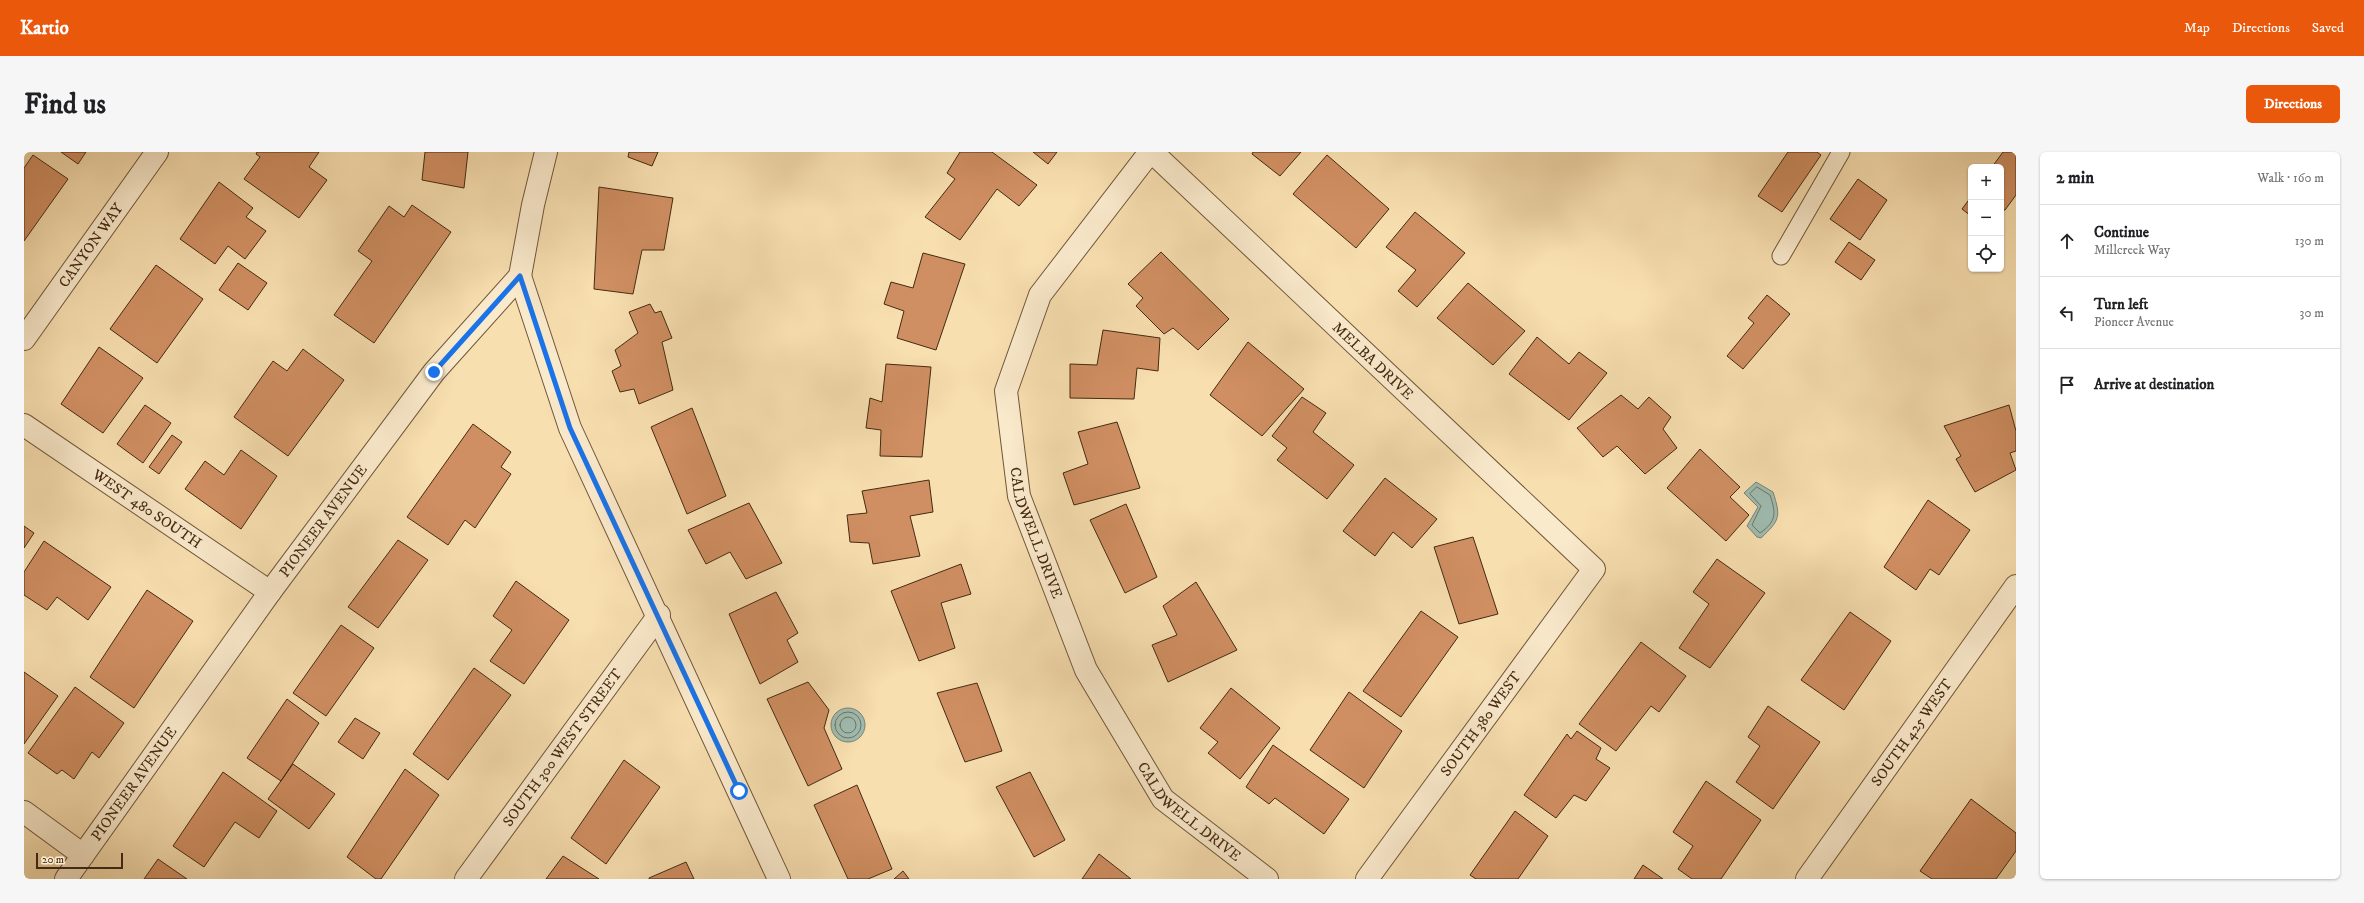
<!DOCTYPE html>
<html lang="en">
<head>
<meta charset="utf-8">
<style>
	body { margin:0; font-family:"IM FELL DW Pica",serif; background:#f6f6f6; color:#202124 }
	.controls { position:absolute; right:12px; top:12px; display:grid; overflow:hidden; border-radius:6px; box-shadow:0 1px 3px #0004 }
	.controls button { width:36px; height:36px; display:grid; place-items:center; padding:0; border:0; border-bottom:1px solid #e0e0e0; background:#fff; color:#202124; font:20px sans-serif }
	.scale { position:absolute; left:12px; bottom:10px; width:87px; box-sizing:border-box; padding-left:4px; border:2px solid #442a12; border-top:0; font-size:11px; line-height:14px; white-space:nowrap; color:#442a12; -webkit-text-stroke:3px #faeacc; paint-order:stroke }
	.stop { position:absolute; width:12px; height:12px; margin:-9px; border:3px solid #1a73e8; border-radius:50%; background:#fff }
	.stop.end { background:#1a73e8; border-color:#fff; box-shadow:0 1px 4px #0008 }
	.list { margin:0; padding:0; list-style:none }
	h2 { display:flex; justify-content:space-between; align-items:center; height:52px; margin:0; padding:0 16px; font-size:17px }
	h2 small { font-size:13px; font-weight:400; color:#757577 }
	.list li { display:grid; grid-template-columns:26px 1fr auto; gap:12px; align-items:center; box-sizing:border-box; height:72px; padding:0 16px; border-top:1px solid #e0e0e0 }
	.list b { display:block; font-size:15px; white-space:nowrap }
	.list p { margin:0; font-size:13px; white-space:nowrap; color:#757577 }
	.list em { font-size:13px; font-style:normal; color:#757577 }
	.icon { flex:none; width:22px; height:22px; fill:none; stroke:currentColor; stroke-width:2; stroke-linecap:round; stroke-linejoin:round }
	.map { position:relative; flex:none; width:1992px; height:727px; overflow:hidden; border-radius:6px }
	header { display:flex; align-items:center; gap:24px; box-sizing:border-box; height:56px; padding:0 20px; background:#ea580c; color:#fff }
	header strong { font-size:19px }
	nav { display:flex; gap:22px; margin-inline-start:auto; font-size:14px }
	.intro { display:flex; align-items:center; justify-content:space-between; box-sizing:border-box; height:96px; padding:0 24px }
	h1 { margin:0; font-size:28px }
	.button { padding:10px 18px; border-radius:6px; background:#ea580c; color:#fff; font-size:14px; font-weight:700 }
	main { display:flex; gap:24px; padding:0 24px }
	aside { flex:1; background:#fff; border-radius:6px; box-shadow:0 1px 3px #0004 }
	.map>svg:first-child { display:block }
	.water { fill:#9ebcb1; stroke:#7a8271 }
	.lines { fill:none; stroke-linecap:round; stroke-linejoin:round }
	.shore { stroke:#717362; stroke-width:1 }
	.building { fill:#d08f62; stroke:#442a12 }
	.service-casing { stroke:#71573a; stroke-width:19 }
	.minor-casing { stroke:#71573a; stroke-width:24 }
	.service { stroke:#faeacc; stroke-width:17 }
	.minor { stroke:#faeacc; stroke-width:22 }
	.route { stroke:#1a73e8; stroke-width:5 }
	.labels { text-anchor:middle; dominant-baseline:central; stroke-width:3.5; stroke-linejoin:round; paint-order:stroke }
	.street-label { font-size:15px; fill:#442a12; stroke:#faeacc }
</style>
</head>
<body>
<header>
<strong>Kartio</strong>
<nav><a>Map</a><a>Directions</a><a>Saved</a></nav>
</header>
<div class="intro"><h1>Find us</h1><a class="button">Directions</a></div>
<main>
<div class="map">
<svg width="1992" height="727" viewBox="0 0 1992 727">
	<rect width="100%" height="100%" fill="#f8dfb0"/>
	<filter id="stains"><feTurbulence type="fractalNoise" baseFrequency=".005" numOctaves="4"/><feColorMatrix values="0 0 0 0 .2 0 0 0 0 .09 0 0 0 0 .02 0 0 0 .5 -.17"/></filter>
	<radialGradient id="worn" r=".72"><stop offset=".6" stop-color="#630" stop-opacity="0"/><stop offset="1" stop-color="#630" stop-opacity=".3"/></radialGradient>
	<path class="water" d="M1732 330 1749 340C1757 365 1756 368 1737 386L1733 385 1723 374 1734 355 1720 341Z
		M807 573a17 17 0 1 1 34 0a17 17 0 1 1-34 0Z"/>
	<g class="lines">
		<path class="shore" d="M1733 335 1746 343C1752 361 1753 369 1736 381L1728 373 1737 354 1726 342Z
			M811 573a13 13 0 1 1 26 0a13 13 0 1 1-26 0Z
			M816 573a8 8 0 1 1 16 0a8 8 0 1 1-16 0Z"/>
	</g>
	<path class="building" d="M37 0H62L54 12Z
		M233 0H295L285 15 303 28 275 66 220 27 236 5 232 2Z
		M401 0H444L440 36 398 28Z
		M605 0H634L628 14 604 5Z
		M936 0H968L1013 33 995 54 973 37 936 88 901 65 931 27 923 21Z
		M1009 0H1033L1024 12Z
		M1229 0H1277L1256 24 1228 2Z
		M1764 0H1793L1797 3 1758 60 1734 44Z
		M1979 0H1992V43L1981 58H1977V15H1968Z
		M9 3 44 27 0 89V16Z
		M1303 3 1365 57 1332 96 1269 42Z
		M1834 27 1863 48 1836 88 1806 67Z
		M195 30 229 56 222 65 242 79 221 107 204 94 191 112 156 87Z
		M575 35 649 46 640 98H618L609 142 570 137Z
		M1947 45V64L1938 57Z
		M388 53 427 80 350 191 310 163 348 109 334 99 365 54 380 65Z
		M1391 60 1441 101 1393 155 1374 139 1392 118 1362 95Z
		M1825 90 1851 108 1837 128 1811 110Z
		M1137 100 1205 167 1174 198 1149 176 1140 182 1112 154 1119 146 1104 132Z
		M899 101 941 112 912 198 873 186 880 159 860 152 867 130 889 136Z
		M214 111 243 131 224 158 195 138Z
		M132 113 179 147 133 211 86 177Z
		M1444 131 1501 179 1469 213 1413 166Z
		M1743 143 1766 162 1719 217 1703 204 1730 171 1724 166Z
		M626 152 631 161 637 159 648 186 638 190 649 238 615 252 610 237 596 240 588 219 597 214 591 198 614 181 605 160Z
		M1079 178 1136 186 1134 219 1113 216 1110 247 1046 246V212L1073 213Z
		M1513 185 1545 212 1555 200 1583 221 1545 268 1485 222Z
		M1224 190 1280 237 1238 284 1186 243Z
		M75 195 119 226 79 281 37 252Z
		M279 197 320 228 264 304 210 265 249 209 263 219Z
		M862 212 907 215 898 305 856 304 857 278 842 276 846 246 858 250Z
		M1597 243 1614 257 1625 245 1647 265 1639 277 1653 296 1621 322 1593 294 1579 305 1553 276Z
		M1278 245 1302 261 1289 280 1330 313 1303 347 1253 308 1263 296 1248 284Z
		M121 253 147 271 119 311 93 292Z
		M1985 253 1992 279V299L1986 301 1992 318 1951 340 1932 307 1937 304 1920 274Z
		M668 256 702 344 663 362 627 275Z
		M1093 270 1116 336 1050 353 1039 321 1064 312 1054 280Z
		M449 272 487 300 477 315 487 322 451 376 441 368 424 393 383 365Z
		M148 283 158 290 135 322 125 315Z
		M1676 297 1716 335 1706 345 1725 363 1702 389 1643 336Z
		M217 298 253 324 217 377 161 337 181 309 200 323Z
		M1361 326 1413 367 1388 396 1369 380 1351 404 1319 379Z
		M905 328 909 360 886 364 896 404 849 412 845 391 826 390 823 363 843 361 838 339Z
		M1904 348 1946 378 1915 423 1906 417 1892 438 1860 415Z
		M725 351 758 411 722 427 706 400 682 412 664 378Z
		M1102 352 1133 425 1101 441 1066 368Z
		M0 374 10 381 0 396Z
		M1449 385 1474 462 1435 472 1410 395Z
		M374 388 404 408 354 476 324 455Z
		M20 389 87 435 64 468 33 445 23 458 0 443V420Z
		M1693 407 1741 441 1686 516 1655 496 1685 452 1669 440Z
		M937 412 947 442 917 451 931 496 895 509 867 439Z
		M492 429 545 468 500 532 466 509 488 478 469 464Z
		M1172 430 1213 498 1144 530 1128 493 1153 483 1139 454Z
		M123 438 169 469 110 556 66 525Z
		M752 440 774 481 763 488 774 510 736 532 705 462Z
		M1397 459 1434 485 1377 565 1339 539Z
		M1826 460 1867 489 1820 558 1777 528Z
		M317 473 350 496 302 564 269 541Z
		M1617 490 1662 524 1635 560 1627 554 1592 599 1555 572Z
		M450 516 487 543 424 628 389 602Z
		M0 520 34 544 0 592Z
		M784 530 805 558 800 576 818 617 784 634 743 547Z
		M953 531 978 599 941 610 913 541Z
		M51 535 100 571 75 606 68 600 50 627 38 618 33 622 4 601Z
		M1207 536 1256 576 1216 627 1184 601 1194 590 1176 576Z
		M1325 540 1378 579 1340 636 1286 598Z
		M263 547 295 571 257 629 223 606Z
		M1744 554 1796 590 1749 657 1712 630 1736 594 1724 585Z
		M331 566 356 581 339 607 314 590Z
		M1553 579 1577 596 1572 607 1586 616 1562 649 1550 643 1532 666 1500 643 1543 582 1547 587Z
		M1249 593 1325 647 1300 682 1251 646 1245 652 1222 635Z
		M600 608 636 635 582 712 547 686Z
		M269 612 311 642 285 677 244 647Z
		M381 617 415 643 357 727H352L323 705Z
		M199 620 253 659 235 686 211 670 180 715 149 694Z
		M1006 620 1041 688 1010 705 972 635Z
		M1682 629 1737 668 1697 727H1668L1654 717 1669 694 1649 680Z
		M833 633 868 717 844 727H824L790 653Z
		M1947 647 1992 681V699L1972 727H1908L1896 719Z
		M1491 659 1524 684 1494 727H1452L1446 723Z
		M1075 702 1107 727H1058Z
		M539 704 575 727H522Z
		M134 707 163 727H120Z
		M662 710 670 727H625V726Z
		M1619 713 1639 727H1610Z
		M879 719 885 727H870Z"/>
	<g class="lines">
		<defs>
			<path id="service" d="M1757 104 1817 0"/>
			<g id="minor">
				<path id="s1" d="M1126 0 1016 143 982 239 995 344 1062 518 1139 647 1243 727"/>
				<path id="s2" d="M1128 0 1570 417 1343 727"/>
				<path d="M496 124 546 276 755 727"/>
				<path id="s3" d="M0 187 133 0"/>
				<path id="s4" d="M0 273 246 440"/>
				<path d="M0 660 59 703"/>
				<path id="s5" d="M42 727 246 440 410 220 496 124 509 53 522 0"/>
				<path id="s6" d="M442 727 635 463"/>
				<path id="s7" d="M1783 727 1992 434"/>
			</g>
		</defs>
		<use href="#service" class="service-casing"/>
		<use href="#minor" class="minor-casing"/>
		<use href="#service" class="service"/>
		<use href="#minor" class="minor"/>
	</g>
	<g class="lines">
		<path class="route" d="M410 220 496 124 546 276 715 639"/>
	</g>
	<g class="labels">
		<g class="street-label">
			<text stroke="none"><textPath href="#s3" startOffset="115">CANYON WAY</textPath></text>
			<text stroke="none"><textPath href="#s2" startOffset="304">MELBA DRIVE</textPath></text>
			<text stroke="none"><textPath href="#s4" startOffset="149">WEST 480 SOUTH</textPath></text>
			<text stroke="none"><textPath href="#s5" startOffset="441">PIONEER AVENUE</textPath></text>
			<text stroke="none"><textPath href="#s1" startOffset="428">CALDWELL DRIVE</textPath></text>
			<text transform="translate(1457 572) rotate(-54)">SOUTH 380 WEST</text>
			<text stroke="none"><textPath href="#s7" startOffset="180">SOUTH 425 WEST</textPath></text>
			<text stroke="none"><textPath href="#s6" startOffset="163">SOUTH 300 WEST STREET</textPath></text>
			<text stroke="none"><textPath href="#s5" startOffset="117">PIONEER AVENUE</textPath></text>
			<text stroke="none"><textPath href="#s1" startOffset="752">CALDWELL DRIVE</textPath></text>
		</g>
	</g>
	<rect width="100%" height="100%" filter="url(#stains)"/>
	<rect width="100%" height="100%" fill="url(#worn)"/>
</svg>
<div class="controls">
<button>+</button>
<button>−</button>
<button><svg class="icon" aria-label="locate" viewBox="0 0 24 24"><circle cx="12" cy="12" r="6"/><path d="M12 2v4M12 18v4M2 12h4M18 12h4"/></svg></button>
</div>
<div class="scale">20 m</div>
<div class="stop" style="left:715px;top:639px"></div>
<div class="stop end" style="left:410px;top:220px"></div>
</div>
<aside>
<h2>2 min<small>Walk · 160 m</small></h2>
<ul class="list">
<li><svg class="icon" aria-label="ahead" viewBox="0 0 24 24"><path d="M12 20V5M6 11l6-6 6 6"/></svg><div><b>Continue</b><p>Millcreek Way</p></div><em>130 m</em></li>
<li><svg class="icon" aria-label="left" viewBox="0 0 24 24"><path d="M17 20v-9H6M10 6l-5 5 5 5"/></svg><div><b>Turn left</b><p>Pioneer Avenue</p></div><em>30 m</em></li>
<li><svg class="icon" aria-label="arrive" viewBox="0 0 24 24"><path d="M6 21V4h12l-3 4 3 4H6"/></svg><div><b>Arrive at destination</b></div></li>
</ul>
</aside>
</main>
</body>
</html>
